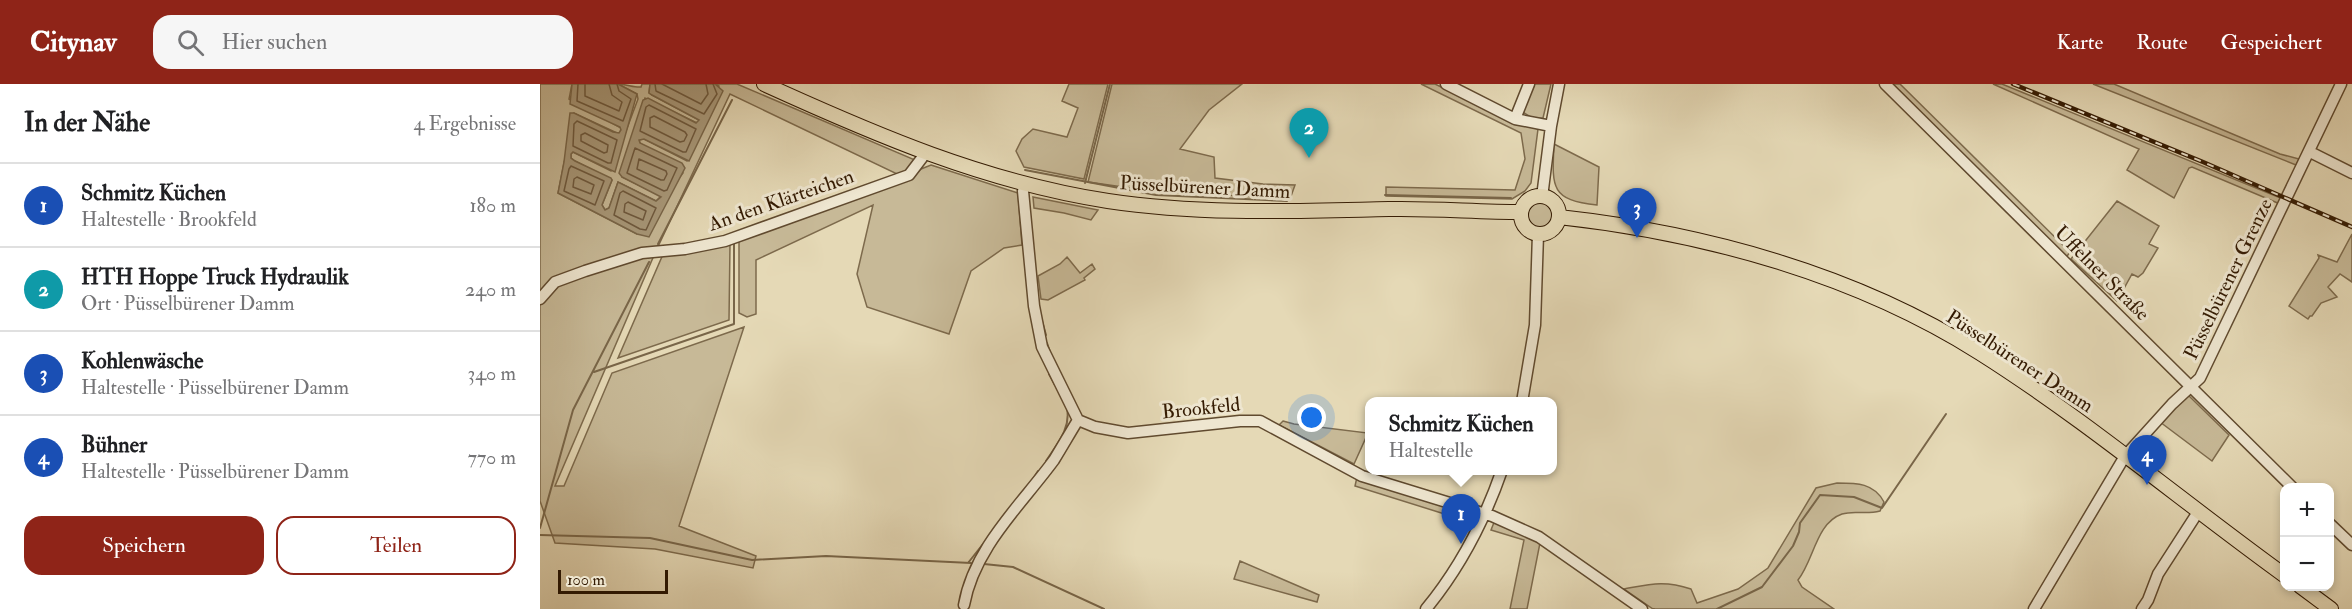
<!DOCTYPE html>
<html lang="de">
<head>
<meta charset="utf-8">
<style>
	body { margin:0; font-family:"IM FELL Double Pica",serif; background:#f6f6f6; color:#202124 }
	.controls { position:absolute; right:18px; bottom:18px; display:grid; overflow:hidden; border-radius:12px; box-shadow:0 3px 9px #0003 }
	.controls button { width:54px; height:54px; display:grid; place-items:center; padding:0; border:0; border-bottom:2px solid #e0e0e0; background:#fff; color:#202124; font:30px sans-serif }
	.scale { position:absolute; left:18px; bottom:15px; width:110px; box-sizing:border-box; padding-left:6px; border:3px solid #331a02; border-top:0; font-size:16px; line-height:21px; white-space:nowrap; color:#331a02; -webkit-text-stroke:4px #eee6d0; paint-order:stroke }
	.you { position:absolute; left:772px; top:334px; width:21px; height:21px; margin:-15px; border:4px solid #fff; border-radius:50%; background:#1a73e8; box-shadow:0 0 0 9px #1a73e833 }
	.badge { display:grid; place-items:center; width:39px; height:39px; border-radius:50%; background:#8f2418; color:#fff; font-size:20px; font-weight:700 }
	.pin { position:absolute; translate:-50% -50px; filter:drop-shadow(0 2px 3px #0008) }
	.pin::after { content:''; position:absolute; top:32px; width:21px; height:18px; background:inherit; clip-path:polygon(0 0,100% 0,50% 100%) }
	.popup { position:absolute; left:825px; top:313px; width:192px; height:78px; box-sizing:border-box; display:grid; place-content:center; border-radius:12px; background:#fff; filter:drop-shadow(0 2px 4px #0005); font-size:20px; white-space:nowrap; color:#757577 }
	.popup b { font-size:22px; color:#202124 }
	.popup::after { content:''; position:absolute; left:50%; top:100%; margin-left:-12px; border:12px solid transparent; border-top-color:#fff }
	.list { margin:0; padding:0; list-style:none }
	h2 { display:flex; justify-content:space-between; align-items:center; height:78px; margin:0; padding:0 24px; font-size:26px }
	h2 small { font-size:20px; font-weight:400; color:#757577 }
	.list li { display:grid; grid-template-columns:39px 1fr auto; gap:18px; align-items:center; box-sizing:border-box; height:84px; padding:0 24px; border-top:2px solid #e0e0e0 }
	.list b { display:block; font-size:22px; white-space:nowrap }
	.list p { margin:0; font-size:20px; white-space:nowrap; color:#757577 }
	.list em { font-size:20px; font-style:normal; color:#757577 }
	.actions { display:flex; gap:12px; padding:18px 24px }
	.actions a { flex:1; padding:14px 0; border:2px solid #8f2418; border-radius:18px; text-align:center; font-size:21px; color:#8f2418 }
	.actions .main { background:#8f2418; color:#fff }
	.icon { flex:none; width:33px; height:33px; fill:none; stroke:currentColor; stroke-width:2; stroke-linecap:round; stroke-linejoin:round }
	.map { position:relative; flex:none; width:1812px; height:525px; overflow:hidden }
	header { display:flex; align-items:center; gap:36px; box-sizing:border-box; height:84px; padding:0 30px; background:#8f2418; color:#fff }
	header strong { font-size:28px }
	nav { display:flex; gap:33px; margin-inline-start:auto; font-size:21px }
	.search { width:420px; height:54px; background:#f6f6f6; display:flex; align-items:center; gap:15px; box-sizing:border-box; padding:0 21px; border-radius:18px; color:#757577; font-size:22px }
	main { display:flex }
	aside { flex:1; background:#fff }
	.map>svg:first-child { display:block }
	.green { fill:#c7b997; stroke:#7d6a4c; stroke-width:1.5 }
	.water { fill:#a89879; stroke:#796649; stroke-width:1.5 }
	.lines { fill:none; stroke-linecap:round; stroke-linejoin:round }
	.shore { stroke:#6e593e; stroke-width:1.5 }
	.stream { stroke:#796649; stroke-width:2 }
	.minor-casing { stroke:#604a2f; stroke-width:13 }
	.major-casing { stroke:#331a02; stroke-width:16 }
	.minor { stroke:#eee6d0; stroke-width:10 }
	.major { stroke:#e5d9b6; stroke-width:14 }
	.rail-casing { stroke:#331a02; stroke-width:4.5 }
	.rail { stroke:#eee6d0; stroke-width:2; stroke-dasharray:7; stroke-linecap:butt }
	.labels { text-anchor:middle; dominant-baseline:central; stroke-width:6; stroke-linejoin:round; paint-order:stroke }
	.street-label { font-size:20px; fill:#331a02; stroke:#eee6d0 }
</style>
</head>
<body>
<header>
<strong>Citynav</strong>
<div class="search"><svg class="icon" aria-label="search" viewBox="0 0 24 24"><circle cx="10" cy="10" r="6"/><path d="M15 15l6 6"/></svg>Hier suchen</div>
<nav><a>Karte</a><a>Route</a><a>Gespeichert</a></nav>
</header>
<main>
<aside>
<h2>In der Nähe<small>4 Ergebnisse</small></h2>
<ul class="list">
<li><span class="badge" style="background:#1a4fb4">1</span><div><b>Schmitz Küchen</b><p>Haltestelle · Brookfeld</p></div><em>180 m</em></li>
<li><span class="badge" style="background:#0f9aa8">2</span><div><b>HTH Hoppe Truck Hydraulik</b><p>Ort · Püsselbürener Damm</p></div><em>240 m</em></li>
<li><span class="badge" style="background:#1a4fb4">3</span><div><b>Kohlenwäsche</b><p>Haltestelle · Püsselbürener Damm</p></div><em>340 m</em></li>
<li><span class="badge" style="background:#1a4fb4">4</span><div><b>Bühner</b><p>Haltestelle · Püsselbürener Damm</p></div><em>770 m</em></li>
</ul>
<div class="actions"><a class="main">Speichern</a><a>Teilen</a></div>
</aside>
<div class="map">
<svg width="1812" height="525" viewBox="0 0 1812 525">
	<rect width="100%" height="100%" fill="#e5d9b6"/>
	<filter id="stains"><feTurbulence type="fractalNoise" baseFrequency=".00333" numOctaves="4"/><feColorMatrix values="0 0 0 0 .2 0 0 0 0 .09 0 0 0 0 .02 0 0 0 .5 -.17"/></filter>
	<radialGradient id="worn" r=".72"><stop offset=".6" stop-color="#630" stop-opacity="0"/><stop offset="1" stop-color="#630" stop-opacity=".3"/></radialGradient>
	<path class="green" d="M0 0H32L29 15 81 44 80 49H77L34 29 18 109 97 150 143 89 100 59 99 56 104 55 147 77 179 2 175 0H197L375 76 368 87 357 90 190 10 115 169 15 402H24L72 289 204 243 139 442 216 472 213 484 115 465 15 459 0 417Z
		M78 0C86 0 95 4 101 3L102 0H110L109 9 112 11 159 36 157 39 105 14 82 93 121 112 116 117 78 98 69 124 65 126 62 121 72 96 35 77 31 74V70L33 68 71 87 98 15 97 10Z
		M529 0H568L544 95 484 83 476 67 482 55 493 45 527 53 538 24 522 17Z
		M572 0H702L669 26 640 65 674 73 675 94 723 100 755 101 750 115 611 107 548 98Z
		M881 0H895L972 37 998 45 991 99 985 107 972 115 846 112V103L975 106 985 75 981 49Z
		M991 0H1011L1003 34 994 35 984 29 983 22Z
		M1348 0H1360L1530 168 1525 175Z
		M1453 0H1462L1743 115 1740 120 1652 83 1649 84 1634 114 1587 86 1599 65Z
		M1553 0H1574L1740 70 1759 75 1756 81Z
		M1014 60 1059 83 1057 121C1010 116 1012 103 1014 60Z
		M391 81 478 109 482 161 464 164 431 187 409 250 327 223 317 190 333 121 216 176V230L207 233 199 229V157L373 92 381 85Z
		M493 113 558 126 551 136 524 129 494 124Z
		M1577 117 1619 142 1609 160 1618 164 1603 189 1598 193 1592 190 1577 217 1531 175Z
		M987 131a13 13 0 1 1 26 0a13 13 0 1 1-26 0Z
		M1812 150V198L1800 190 1788 203 1797 213 1781 219 1772 232H1770L1768 235 1749 222 1779 174 1778 171 1797 178Z
		M190 160 189 236 78 274 124 168Z
		M527 173 540 189 552 180 555 185 544 194 545 196 508 216 501 215 498 192 520 180Z
		M1647 310 1689 351 1672 377 1620 338Z
		M743 337 754 340 828 349 814 380 739 341Z
		M817 393 930 430 927 437 815 402Z
		M1297 399C1317 399 1334 399 1344 418L1340 427C1325 431 1314 426 1302 430 1276 439 1274 476 1258 496L1262 503 1294 525H1113L1084 505C1111 500 1124 496 1151 505L1157 519 1198 505 1228 484 1276 404Z
		M955 436 1000 459 987 525H970L984 456 951 446Z
		M700 477 779 511 777 518 694 495Z"/>
	<path class="water" d="M32 0H78L97 10 75 88 33 68 31 70V74L35 77 71 94 72 96 62 121 65 126 69 124 78 98 116 117 121 113 82 93 79 89 103 16 108 14 156 39 159 36 112 11 109 9 110 0H175L183 7 149 77 104 55 99 56 100 59 142 79 145 84 109 153 97 150 18 109 24 78 30 29H34L73 48 79 49 81 46 80 43 30 20Z"/>
	<g class="lines">
		<path class="shore" d="M38 0 37 17 83 37 91 15 79 7 77 0
			M45 0V12L79 27 82 18 72 11 69 0
			M115 0 116 7 164 30 177 10 173 0
			M122 0 161 20 168 10 166 0
			M109 21 156 45 146 68H143L100 47 106 23Z
			M114 32 145 48 147 51 144 57 140 58 110 43V34Z
			M37 37 77 56 71 79H68L33 62 34 40Z
			M45 49 68 61 67 68 64 69 41 57V51Z
			M95 64 137 84 127 106 124 107 87 89Z
			M99 75 126 87 127 90 124 96H121L97 85Z
			M31 82 64 97 55 121 24 107 29 85Z
			M37 93 54 101 51 110 33 103 34 95Z
			M83 107 116 124 106 146 100 145 74 131 80 109Z
			M88 118 106 127 103 136 84 128 85 120Z"/>
		<path class="stream" d="M485 86 616 111 747 117
			M545 99 570 0
			M845 111 971 114
			M118 160 192 16
			M502 237 506 251
			M507 259 510 268
			M54 288 194 240V159
			M509 290 515 301
			M506 377C517 360 531 345 527 324
			M493 395 498 387
			M0 444 33 326 109 178
			M0 451 110 454 212 476 286 472 431 479
			M428 479 443 460
			M444 480 473 483 564 525
			M1113 525H1114
			M1177 525 1222 503 1253 462 1259 448 1260 439 1280 411 1314 413 1342 424 1406 330"/>
		<defs>
			<path id="minor" d="M906 0 975 35 1011 42
				M1345 0 1753 404
				M975 35 989 0
				M1770 68 1812 89
				M485 100 483 107 494 222 502 263 538 336 555 343 588 349 700 337H720L822 392 952 432 999 453 1102 525
				M1002 113 1011 42 1019 0
				M0 215 15 198 45 187 102 169 145 165 185 157 369 91 385 70
				M982 318 995 241 998 150
				M1790 440 1812 461
				M424 521C434 464 481 421 514 376 522 363 530 349 538 336
				M886 525C919 485 945 435 962 386
				M1494 525 1585 372 1632 320 1660 294 1801 0
				M1602 525 1608 516 1618 490 1658 428"/>
			<path id="major" d="M224 0C336 51 445 98 568 117 661 131 755 127 849 125 893 124 937 128 981 128
				M981 131a19 19 0 1 1 38 0a19 19 0 1 1-38 0Z
				M1019 133C1164 149 1315 190 1440 269 1546 336 1643 418 1744 491
				M1760 502 1791 525"/>
		</defs>
		<use href="#minor" class="minor-casing"/>
		<use href="#major" class="major-casing"/>
		<use href="#minor" class="minor"/>
		<use href="#major" class="major"/>
		<defs>
			<path id="rail" d="M1473 0 1663 78 1812 143"/>
		</defs>
		<use href="#rail" class="rail-casing"/>
		<use href="#rail" class="rail"/>
	</g>
	<g class="labels">
		<g class="street-label">
			<text transform="translate(665 103) rotate(3)">Püsselbürener Damm</text>
			<text transform="translate(241 116) rotate(-19)">An den Klärteichen</text>
			<text transform="translate(1562 189) rotate(45)">Uffelner Straße</text>
			<text transform="translate(1688 195) rotate(-64)">Püsselbürener Grenze</text>
			<text transform="translate(1480 277) rotate(33)">Püsselbürener Damm</text>
			<text transform="translate(661 324) rotate(-6)">Brookfeld</text>
		</g>
	</g>
	<rect width="100%" height="100%" filter="url(#stains)"/>
	<rect width="100%" height="100%" fill="url(#worn)"/>
</svg>
<div class="controls">
<button>+</button>
<button>−</button>
</div>
<div class="scale">100 m</div>
<div class="you"></div>
<div class="pin badge" style="left:921px;top:460px;background:#1a4fb4">1</div>
<div class="popup"><b>Schmitz Küchen</b>Haltestelle</div>
<div class="pin badge" style="left:769px;top:74px;background:#0f9aa8">2</div>
<div class="pin badge" style="left:1097px;top:154px;background:#1a4fb4">3</div>
<div class="pin badge" style="left:1607px;top:401px;background:#1a4fb4">4</div>
</div>
</main>
</body>
</html>
